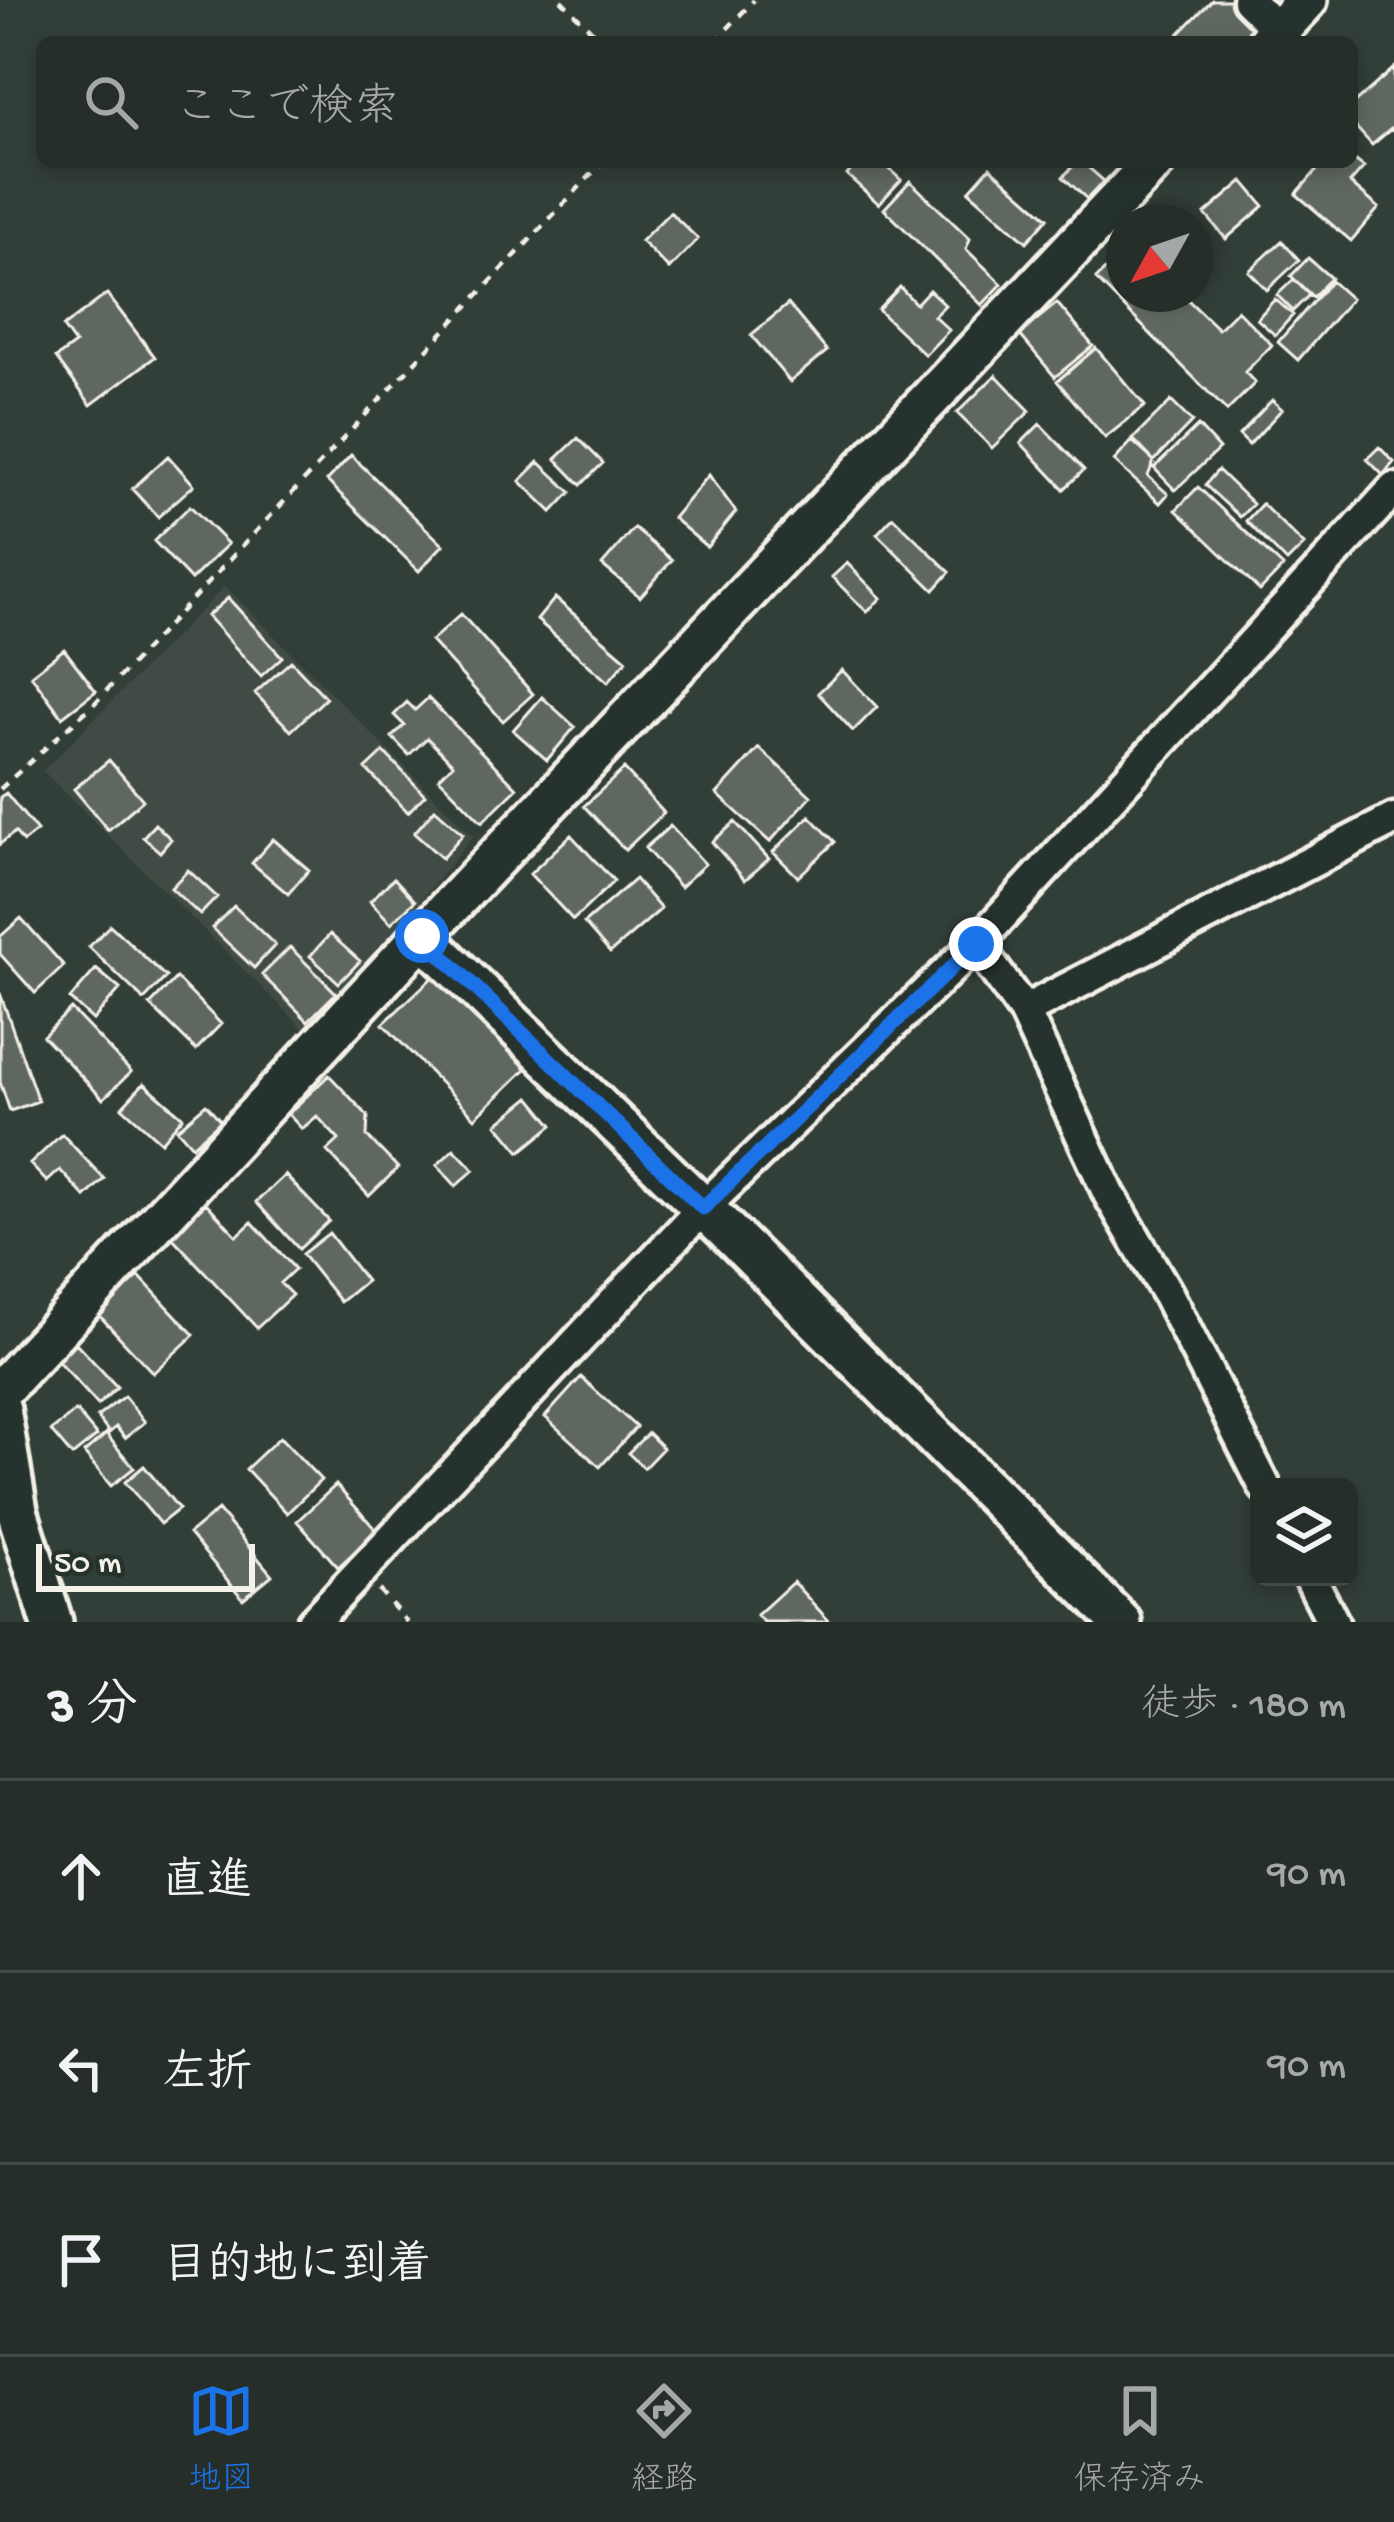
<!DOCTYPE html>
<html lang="ja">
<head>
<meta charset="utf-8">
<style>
	body { margin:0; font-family:"Gochi Hand","Klee One",sans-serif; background:#2e3632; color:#f1f3f6 }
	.controls { position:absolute; right:36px; bottom:36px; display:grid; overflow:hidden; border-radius:18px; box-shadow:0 6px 18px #0003 }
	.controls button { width:108px; height:108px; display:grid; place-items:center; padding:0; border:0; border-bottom:3px solid #424a47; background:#262e2a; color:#f1f3f6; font:60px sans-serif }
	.compass { position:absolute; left:1106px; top:204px; width:108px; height:108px; border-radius:50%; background:#262e2a; box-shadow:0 6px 18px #0003; rotate:230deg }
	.scale { position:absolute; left:36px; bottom:30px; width:219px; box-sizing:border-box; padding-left:12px; border:6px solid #f4f1e8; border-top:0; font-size:33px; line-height:42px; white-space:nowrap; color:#f4f1e8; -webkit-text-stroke:9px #26332d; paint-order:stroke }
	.stop { position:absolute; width:36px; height:36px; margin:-27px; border:9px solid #1a73e8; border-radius:50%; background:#fff }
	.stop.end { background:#1a73e8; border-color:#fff; box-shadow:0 3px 12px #0008 }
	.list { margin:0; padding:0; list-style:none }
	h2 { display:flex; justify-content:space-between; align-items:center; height:156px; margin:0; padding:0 48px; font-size:51px }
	h2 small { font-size:39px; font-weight:400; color:#a4a8a8 }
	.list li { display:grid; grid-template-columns:78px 1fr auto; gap:36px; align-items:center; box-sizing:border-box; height:192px; padding:0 48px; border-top:3px solid #424a47 }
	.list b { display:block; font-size:45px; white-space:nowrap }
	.list em { font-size:39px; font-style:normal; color:#a4a8a8 }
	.icon { flex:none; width:66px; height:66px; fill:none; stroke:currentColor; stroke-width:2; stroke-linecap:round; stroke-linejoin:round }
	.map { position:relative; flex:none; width:1394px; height:1622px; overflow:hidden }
	.search { position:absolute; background:#262e2a; box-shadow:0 6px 18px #0003; left:36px; right:36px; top:36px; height:132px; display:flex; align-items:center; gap:30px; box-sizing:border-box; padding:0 42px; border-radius:18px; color:#a4a8a8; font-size:45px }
	.sheet { height:732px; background:#262e2a }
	nav { display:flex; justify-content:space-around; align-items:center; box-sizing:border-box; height:168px; border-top:3px solid #424a47; background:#262e2a; font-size:33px; color:#a4a8a8 }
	nav a { display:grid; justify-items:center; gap:6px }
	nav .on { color:#1a73e8 }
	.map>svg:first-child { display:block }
	.built { fill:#404b44 }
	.building { fill:#5f6861; stroke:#f4f1e8; stroke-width:3 }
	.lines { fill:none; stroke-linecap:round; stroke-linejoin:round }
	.minor-casing { stroke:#f4f1e8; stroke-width:39 }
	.tertiary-casing { stroke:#f4f1e8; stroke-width:48 }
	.path { stroke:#f4f1e8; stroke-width:4.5; stroke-dasharray:9 9; stroke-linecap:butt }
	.minor { stroke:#26332d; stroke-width:30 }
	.tertiary { stroke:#26332d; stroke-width:39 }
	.route { stroke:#1a73e8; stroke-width:15 }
</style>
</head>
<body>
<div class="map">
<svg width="1394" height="1622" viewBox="0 0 1394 1622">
	<rect width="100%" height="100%" fill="#323e38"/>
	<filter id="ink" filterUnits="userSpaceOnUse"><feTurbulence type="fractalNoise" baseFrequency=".00833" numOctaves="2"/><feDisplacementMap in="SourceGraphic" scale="24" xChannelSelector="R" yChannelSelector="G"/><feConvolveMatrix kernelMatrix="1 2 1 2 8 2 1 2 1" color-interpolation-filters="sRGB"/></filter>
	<g filter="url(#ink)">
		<path class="built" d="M225 586 473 836 311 1036 43 771Z"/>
		<path class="building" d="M1212 0H1232L1257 24 1240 42H1171Z
			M1394 68V132L1391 129 1372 145 1352 123V105Z
			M1352 158 1364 167 1350 183 1379 208 1351 241 1296 194 1324 162H1352Z
			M858 162H882L901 180 879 204 847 175Z
			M1077 162H1082L1104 181 1087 199 1063 177Z
			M990 167 1048 218 1027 242 969 191Z
			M910 181 970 239 966 249 1002 284 982 305 884 209Z
			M1243 181 1264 206 1226 239 1205 214Z
			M670 212 698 239 669 269 641 241Z
			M1282 241 1299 260 1267 290 1249 271Z
			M1124 251V294H1191L1187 299 1218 329 1237 310 1272 345 1245 372 1255 383 1227 411 1096 279Z
			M1308 258 1331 278 1313 297 1291 276Z
			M1294 279 1309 295 1293 311 1277 295Z
			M1331 281 1351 299 1298 360 1278 342Z
			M900 287 916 304 929 290 945 305 934 316 949 330 925 355 878 310Z
			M107 294 155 357 91 405 56 358 75 344 63 327Z
			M1275 299 1293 315 1275 335 1257 319Z
			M1057 303 1093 346 1055 377 1019 334Z
			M788 304 827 351 790 382 751 335Z
			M1096 348 1145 406 1105 438 1057 381Z
			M996 375 1030 411 992 448 957 413Z
			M1272 400 1282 409 1249 445 1239 435Z
			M1171 401 1192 422 1154 461 1133 439Z
			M1040 424 1084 470 1064 489 1021 443Z
			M1198 426 1219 449 1175 490 1154 468Z
			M578 438 603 463 581 485 556 459Z
			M1132 441 1154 461 1148 476 1168 494 1160 503 1114 461Z
			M1379 447 1394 462 1383 475 1367 459Z
			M351 455 443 545 419 571 327 481Z
			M168 456 194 485 158 517 132 489Z
			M539 462 571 492 552 512 520 481Z
			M1218 470 1253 504 1240 517 1205 485Z
			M709 475 736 512 707 547 673 518Z
			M1198 487 1283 567 1260 591 1176 510Z
			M1262 504 1304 545 1287 562 1246 521Z
			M190 506 228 544 191 580 154 541Z
			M893 517 950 572 934 590 877 534Z
			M634 528 672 560 640 597 602 565Z
			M847 563 881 598 867 612 832 577Z
			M228 598 282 657 261 676 207 616Z
			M555 598 627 660 608 682 537 620Z
			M461 614 533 694 503 721 431 641Z
			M64 649 96 691 62 717 31 675Z
			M291 661 326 698 291 731 255 693Z
			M842 670 877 707 853 731 818 693Z
			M542 697 575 727 547 760 513 730Z
			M428 698 517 788 482 822 439 778 453 764 427 738 409 755 392 737 404 725 394 715 407 702 415 710Z
			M759 748 811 796 770 842 717 794Z
			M384 752 425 795 408 812 366 769Z
			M109 760 143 800 108 830 74 789Z
			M624 769 664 813 625 850 584 806Z
			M6 793 37 831 23 842 15 832 0 844V797Z
			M435 809 463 834 442 858 414 833Z
			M810 816 835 842 798 877 773 852Z
			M735 822 769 859 745 880 712 842Z
			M155 824 171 839 160 852 143 837Z
			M670 826 705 864 680 887 645 848Z
			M571 835 614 881 573 920 530 874Z
			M273 839 309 870 288 894 252 863Z
			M188 870 217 897 200 915 171 888Z
			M394 878 415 901 391 923 370 901Z
			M635 879 661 909 610 953 584 923Z
			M234 906 275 945 254 968 212 928Z
			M21 918 64 966 35 993 0 954V937Z
			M110 925 166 977 144 1000 89 947Z
			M330 934 360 961 339 983 310 956Z
			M290 947 336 993 308 1021 262 975Z
			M96 969 120 989 93 1020 70 999Z
			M437 973 528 1067 475 1118 383 1024Z
			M176 978 221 1024 196 1050 150 1005Z
			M0 993 38 1101 10 1111 0 1082Z
			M71 1009 131 1072 103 1099 43 1036Z
			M329 1075 368 1116 367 1136 398 1168 369 1196 327 1151 339 1140 317 1116 302 1129 288 1114Z
			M144 1083 183 1117 161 1142 122 1107Z
			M530 1097 553 1125 520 1152 497 1124Z
			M206 1104 221 1121 192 1146 177 1129Z
			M62 1134 104 1179 85 1197 60 1170 47 1182 30 1164Z
			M454 1149 474 1170 456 1186 437 1165Z
			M285 1175 329 1221 299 1249 256 1202Z
			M206 1203 237 1236 252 1222 295 1269 280 1283 292 1295 257 1328 171 1236Z
			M329 1233 366 1281 340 1302 302 1254Z
			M139 1276 194 1335 153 1373 98 1314Z
			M76 1343 117 1387 98 1405 57 1360Z
			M581 1377 636 1427 600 1467 545 1417Z
			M124 1396 145 1422 125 1438 116 1427 109 1433 97 1417Z
			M76 1411 97 1436 72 1456 51 1431Z
			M648 1433 663 1448 644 1468 628 1453Z
			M106 1434 134 1468 111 1486 84 1453Z
			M280 1437 321 1480 287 1513 246 1469Z
			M144 1466 179 1509 160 1524 125 1482Z
			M336 1485 377 1531 338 1567 297 1521Z
			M218 1510 272 1575 243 1599 189 1534Z
			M793 1582 830 1622H763L757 1615Z"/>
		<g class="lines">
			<defs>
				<path id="minor" d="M1248 0 1278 30
					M976 944 1024 1011 1109 1194 1167 1293 1265 1487
					M1024 1011 1394 819
					M1310 1577 1333 1622
					M313 1622 703 1208 976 944 1394 489"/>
				<path id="tertiary" d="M1268 42 1307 0
					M422 936 725 1229 1121 1622
					M0 1391 422 936 1154 162
					M0 1409 17 1511 52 1622"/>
			</defs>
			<use href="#minor" class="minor-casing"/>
			<use href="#tertiary" class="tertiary-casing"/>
			<path class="path" d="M561 0 603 42
				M715 42 754 0
				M0 789 94 704 603 162
				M379 1590 407 1622"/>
			<use href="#minor" class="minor"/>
			<use href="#tertiary" class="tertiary"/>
		</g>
	</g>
	<g class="lines" filter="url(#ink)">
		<path class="route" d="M422 936 703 1208 976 944"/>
	</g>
</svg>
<div class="controls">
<button><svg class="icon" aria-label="layers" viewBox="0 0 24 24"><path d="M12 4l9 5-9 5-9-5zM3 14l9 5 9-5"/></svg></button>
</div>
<svg class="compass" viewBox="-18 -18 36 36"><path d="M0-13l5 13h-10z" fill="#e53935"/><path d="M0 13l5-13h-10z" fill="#a4a8a8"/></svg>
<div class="scale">50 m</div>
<div class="stop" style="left:422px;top:936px"></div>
<div class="stop end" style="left:976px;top:944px"></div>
<div class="search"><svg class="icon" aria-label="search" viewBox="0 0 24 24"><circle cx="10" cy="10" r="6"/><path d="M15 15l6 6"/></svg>ここで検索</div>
</div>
<section class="sheet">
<h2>3 分<small>徒歩 · 180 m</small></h2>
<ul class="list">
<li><svg class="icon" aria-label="ahead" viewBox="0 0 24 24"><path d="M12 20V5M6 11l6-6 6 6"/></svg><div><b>直進</b></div><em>90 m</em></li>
<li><svg class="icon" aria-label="left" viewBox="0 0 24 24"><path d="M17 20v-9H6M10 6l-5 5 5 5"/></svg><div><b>左折</b></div><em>90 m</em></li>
<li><svg class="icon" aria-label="arrive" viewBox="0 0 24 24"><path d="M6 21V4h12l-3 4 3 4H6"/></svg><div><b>目的地に到着</b></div></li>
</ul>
</section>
<nav>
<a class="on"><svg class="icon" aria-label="map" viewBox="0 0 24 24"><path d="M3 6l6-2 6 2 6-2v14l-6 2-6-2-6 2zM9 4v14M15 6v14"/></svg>地図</a>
<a><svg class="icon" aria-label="directions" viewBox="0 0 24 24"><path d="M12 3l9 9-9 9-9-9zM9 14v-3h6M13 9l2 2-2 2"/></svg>経路</a>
<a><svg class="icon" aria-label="saved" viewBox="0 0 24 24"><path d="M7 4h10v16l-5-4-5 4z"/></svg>保存済み</a>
</nav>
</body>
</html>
